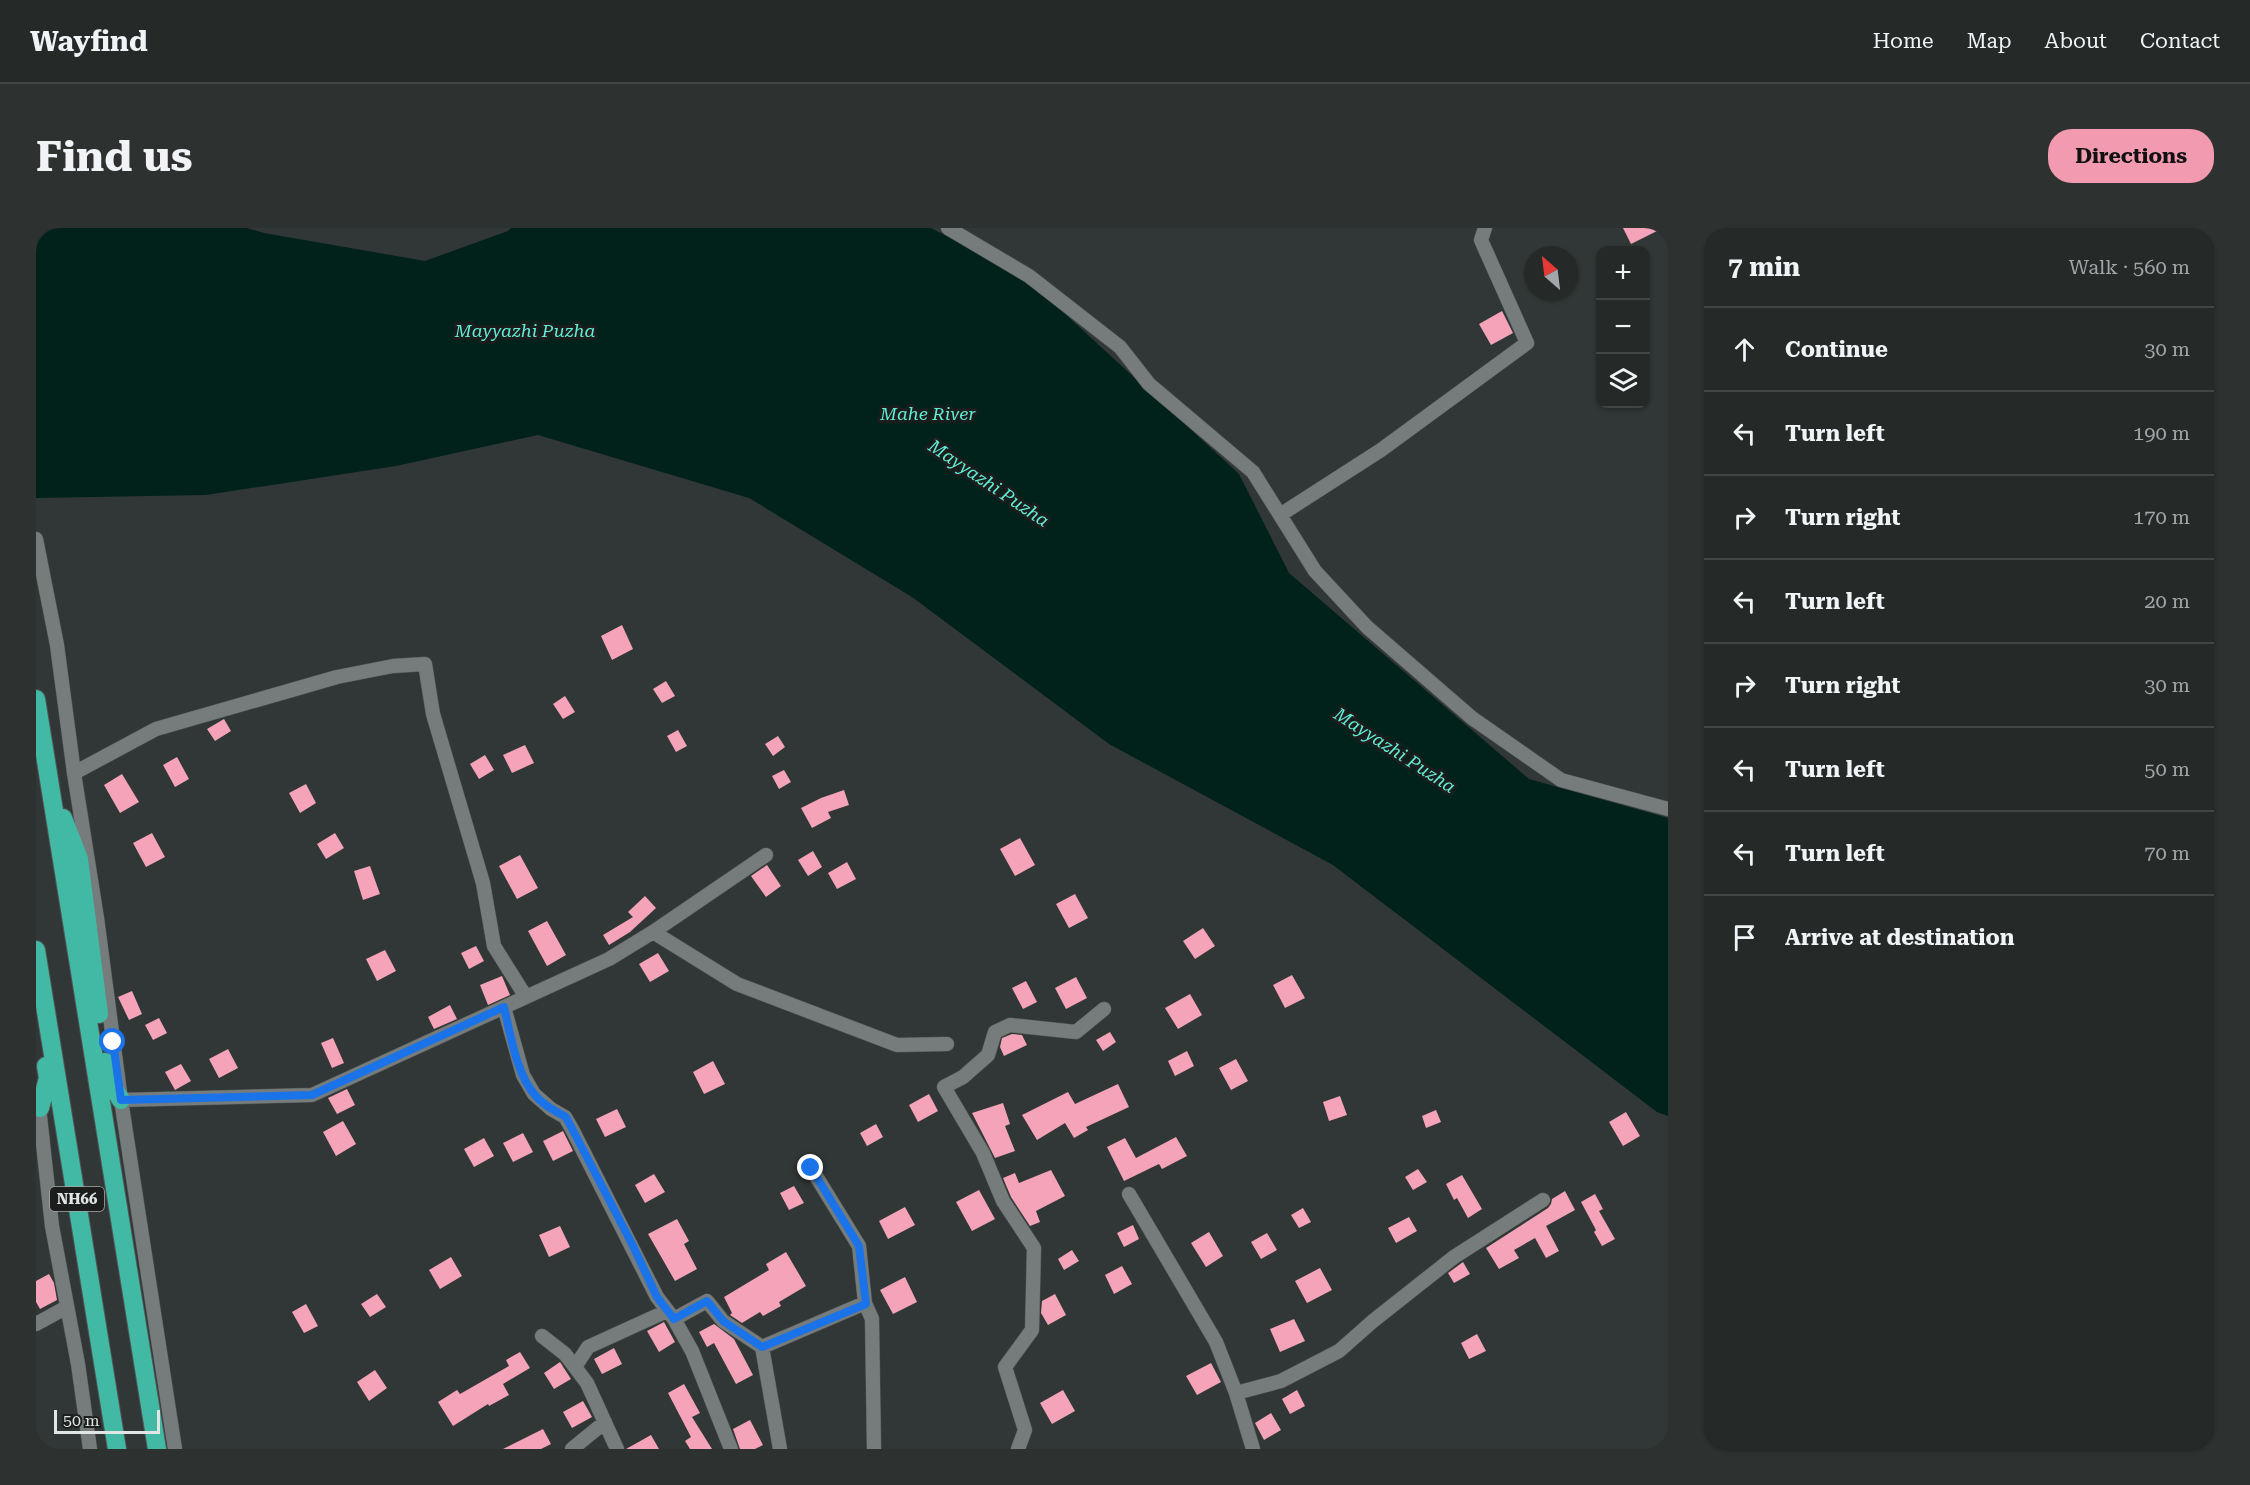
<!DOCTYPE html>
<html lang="en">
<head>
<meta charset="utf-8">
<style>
	body { margin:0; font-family:"Roboto Serif",serif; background:#2d3130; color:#f1f3f6 }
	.controls { position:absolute; right:18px; top:18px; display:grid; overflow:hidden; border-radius:12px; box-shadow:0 2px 4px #0004 }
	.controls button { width:54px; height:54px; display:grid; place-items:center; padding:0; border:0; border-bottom:2px solid #424545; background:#252928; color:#f1f3f6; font:30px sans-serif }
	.compass { position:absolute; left:1488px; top:18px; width:54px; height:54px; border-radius:50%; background:#252928; box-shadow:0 2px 4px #0004; rotate:332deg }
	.scale { position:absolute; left:18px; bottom:15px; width:106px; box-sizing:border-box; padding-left:6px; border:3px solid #e1e5e4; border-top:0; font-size:16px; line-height:21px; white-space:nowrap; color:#e1e5e4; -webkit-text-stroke:4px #1b1e1d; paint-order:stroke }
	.stop { position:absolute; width:18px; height:18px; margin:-14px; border:4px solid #1a73e8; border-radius:50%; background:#fff }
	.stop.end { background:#1a73e8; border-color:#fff; box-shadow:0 2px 6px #0008 }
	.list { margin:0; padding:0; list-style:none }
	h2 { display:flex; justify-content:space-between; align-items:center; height:78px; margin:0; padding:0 24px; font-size:26px }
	h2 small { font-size:20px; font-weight:400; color:#a3a6a8 }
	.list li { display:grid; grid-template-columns:39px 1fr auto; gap:18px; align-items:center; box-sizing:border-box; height:84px; padding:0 24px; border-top:2px solid #424545 }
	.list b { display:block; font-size:22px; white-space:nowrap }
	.list em { font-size:20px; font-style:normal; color:#a3a6a8 }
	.icon { flex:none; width:33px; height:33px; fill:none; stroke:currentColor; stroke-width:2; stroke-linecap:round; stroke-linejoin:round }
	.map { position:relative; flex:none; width:1632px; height:1221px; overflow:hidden; border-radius:24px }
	header { display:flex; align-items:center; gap:36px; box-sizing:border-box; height:84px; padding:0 30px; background:#252928; border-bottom:2px solid #424545 }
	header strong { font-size:28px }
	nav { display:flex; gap:33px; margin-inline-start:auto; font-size:21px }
	.intro { display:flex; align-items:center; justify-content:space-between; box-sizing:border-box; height:144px; padding:0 36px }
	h1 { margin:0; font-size:42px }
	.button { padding:15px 27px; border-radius:24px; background:#f29ab0; color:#111; font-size:21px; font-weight:700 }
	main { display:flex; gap:36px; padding:0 36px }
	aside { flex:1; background:#252928; border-radius:24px; box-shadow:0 2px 4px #0004 }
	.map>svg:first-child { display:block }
	.water { fill:#01211b }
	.building { fill:#f4a3b8 }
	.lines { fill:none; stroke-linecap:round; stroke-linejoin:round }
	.street-casing { stroke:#515655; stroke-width:15 }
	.highway-casing { stroke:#515655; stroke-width:20 }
	.street { stroke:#757c7b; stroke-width:14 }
	.highway { stroke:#41b9a5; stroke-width:18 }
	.route { stroke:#1a73e8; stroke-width:8 }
	.labels { text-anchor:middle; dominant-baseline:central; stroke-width:6; stroke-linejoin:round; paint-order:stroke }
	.shield { fill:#1b1e1d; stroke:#a6a9a8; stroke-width:1.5 }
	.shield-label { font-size:15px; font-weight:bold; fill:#e1e5e4 }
	.water-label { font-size:18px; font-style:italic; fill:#60efd6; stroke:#1b1e1d }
</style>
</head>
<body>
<header>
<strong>Wayfind</strong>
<nav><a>Home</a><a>Map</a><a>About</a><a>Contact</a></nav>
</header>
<div class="intro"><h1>Find us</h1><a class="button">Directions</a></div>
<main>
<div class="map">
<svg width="1632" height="1221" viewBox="0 0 1632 1221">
	<rect width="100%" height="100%" fill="#313736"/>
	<path class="water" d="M0 0H211L228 5 389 33 472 3 475 0H895L990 50 1203 246 1253 345 1493 551 1632 590V888L1621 884 1297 637 1073 516 876 369 713 270 502 207 360 238 170 267 0 270Z"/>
	<path class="building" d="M1587 0H1627L1595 16Z
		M1466 83 1477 105 1455 117 1443 96Z
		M586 397 597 421 576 432 565 408Z
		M630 453 639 468 626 475 617 461Z
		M529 468 539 484 527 491 517 476Z
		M188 491 195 503 179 513 171 501Z
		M642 502 651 518 640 524 631 508Z
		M742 508 749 519 737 528 729 516Z
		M489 517 498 535 476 545 467 527Z
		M449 527 458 542 443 551 434 536Z
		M141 529 153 551 139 559 127 537Z
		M748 542 755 554 743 561 736 548Z
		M86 546 103 574 84 585 68 557Z
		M270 556 280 575 264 585 253 565Z
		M808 562 813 577 792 584 795 590 776 600 765 580 785 570Z
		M116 605 129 629 110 639 97 615Z
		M299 605 308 620 290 631 281 616Z
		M984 610 999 637 979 648 964 621Z
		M777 623 786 639 772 648 762 632Z
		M484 627 502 660 481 671 463 638Z
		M811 634 820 651 801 661 792 645Z
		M731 637 745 658 730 669 715 648Z
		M334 638 344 666 327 672 318 643Z
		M1039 666 1052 690 1033 700 1020 676Z
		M609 668 620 680 594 704 573 717 567 707 597 689 592 684Z
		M511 693 530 727 511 738 492 703Z
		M1167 700 1179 718 1159 731 1147 713Z
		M440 718 448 733 433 741 425 725Z
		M349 722 360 743 341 753 330 731Z
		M622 725 633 743 614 754 603 736Z
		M1256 747 1269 770 1249 780 1237 757Z
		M466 748 474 767 452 777 444 757Z
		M1040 749 1051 770 1030 781 1019 760Z
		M990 753 1001 774 987 781 976 760Z
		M96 763 106 786 93 792 82 769Z
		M1154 766 1166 787 1142 801 1129 780Z
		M414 777 421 791 398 801 392 789Z
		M123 790 131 805 117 812 109 797Z
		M1074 804 1080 814 1067 823 1060 812Z
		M976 806 986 807 991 817 968 828 964 819 966 810Z
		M297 810 308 835 296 840 285 815Z
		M192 821 202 840 183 850 173 831Z
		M1151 823 1158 838 1139 848 1132 833Z
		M1200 831 1212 853 1195 862 1183 840Z
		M677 833 689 856 668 866 657 844Z
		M145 836 155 853 139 862 129 844Z
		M1082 856 1093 879 1050 899 1052 902 1038 910 1029 895 1001 912 986 887 1032 864 1039 876Z
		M311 861 319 877 301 886 292 870Z
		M893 866 902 883 882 894 873 877Z
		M1304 868 1311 887 1293 893 1287 874Z
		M967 875 974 896 969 898 979 923 959 930 936 885Z
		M581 881 590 899 569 909 560 891Z
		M1400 882 1405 894 1390 900 1386 888Z
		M1590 884 1604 908 1587 918 1573 894Z
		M307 893 320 916 300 928 287 904Z
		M840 896 847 909 831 918 824 905Z
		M527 903 537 923 517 933 507 913Z
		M487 905 497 924 477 934 467 915Z
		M1140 909 1151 928 1126 941 1123 936 1088 953 1071 919 1089 910 1100 930Z
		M448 910 458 928 438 939 428 921Z
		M1382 941 1391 954 1377 962 1369 949Z
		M1015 942 1029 968 1000 983 1004 994 994 998 975 969 967 950 979 945 983 955Z
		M618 946 629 964 609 975 599 957Z
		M1426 947 1446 981 1432 990 1421 970 1418 972 1410 956Z
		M758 958 768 975 753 982 744 965Z
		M943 962 959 991 936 1003 920 974Z
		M1529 963 1539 982 1510 998 1523 1023 1510 1030 1499 1010 1478 1022 1483 1030 1463 1041 1450 1020 1512 980 1515 976 1516 971Z
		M1559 966 1567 981 1563 983 1579 1011 1566 1018 1558 1004 1560 1002 1545 974Z
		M869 979 879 997 852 1011 843 993Z
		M1267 980 1275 994 1263 1000 1255 987Z
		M1373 989 1381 1003 1360 1015 1352 1000Z
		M641 991 653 1013 648 1016 661 1041 639 1053 612 1006Z
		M1097 997 1103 1011 1088 1019 1081 1005Z
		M524 998 534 1019 513 1029 503 1007Z
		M1173 1004 1187 1028 1170 1039 1155 1015Z
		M1231 1005 1241 1022 1225 1031 1215 1014Z
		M1036 1022 1043 1033 1028 1042 1022 1031Z
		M750 1024 770 1058 743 1074 745 1078 727 1088 724 1084 706 1095 694 1087 696 1085 688 1069 733 1042 730 1036Z
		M415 1029 426 1048 404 1061 393 1042Z
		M1427 1034 1434 1046 1418 1055 1412 1045Z
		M1086 1038 1096 1056 1078 1066 1069 1047Z
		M1284 1040 1296 1062 1271 1075 1259 1053Z
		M13 1046 18 1055 21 1072 4 1081 0 1074V1053Z
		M869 1049 881 1074 857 1086 844 1062Z
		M341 1066 350 1079 334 1089 325 1076Z
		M1019 1066 1030 1087 1012 1097 1005 1085 1006 1073Z
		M270 1076 282 1098 268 1105 256 1084Z
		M1258 1091 1269 1113 1244 1124 1234 1101Z
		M628 1094 639 1114 623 1124 611 1103Z
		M678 1096 698 1111 717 1147 700 1156 678 1115 671 1119 663 1104Z
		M1441 1106 1450 1123 1433 1131 1425 1115Z
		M578 1120 586 1136 566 1146 558 1131Z
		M484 1124 494 1140 467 1156 473 1167 453 1178 452 1176 417 1198 402 1174 421 1162 424 1166 473 1138 470 1132Z
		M524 1134 535 1151 518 1161 508 1145Z
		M1175 1135 1185 1154 1161 1167 1150 1148Z
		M339 1142 351 1160 333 1173 321 1154Z
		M648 1156 664 1185 656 1189 676 1221H654L649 1213 655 1209 632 1165Z
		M1027 1162 1039 1183 1016 1196 1004 1175Z
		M1261 1162 1269 1178 1254 1186 1246 1171Z
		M547 1173 556 1189 536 1200 527 1184Z
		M1235 1185 1245 1202 1228 1212 1219 1195Z
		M714 1192 727 1217 719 1221H704L697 1201Z
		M507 1201 515 1216 505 1221H467Z
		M615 1207 623 1221H590Z"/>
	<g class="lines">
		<defs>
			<path id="street" d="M912 0 993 48 1084 119 1113 156 1217 244 1279 343 1331 399 1436 490 1525 552 1632 581
				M1244 287 1345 222 1491 115 1445 12 1449 0
				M0 311 21 417 38 545 61 690 85 872 139 1221
				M38 545 120 501 301 449 357 438 389 436 397 486 447 655 458 718 490 769
				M617 704 730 627
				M468 779 487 847 498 866 515 881 529 889 536 901 621 1069 638 1091 656 1123 695 1221
				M2 870 16 998 42 1136 54 1221
				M85 872 276 867 573 731 617 704 701 756 861 817 911 816
				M775 940 823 1018 829 1075
				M1093 966 1180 1114 1200 1165 1217 1221
				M638 1091 671 1073 687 1093 726 1119
				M0 1096 31 1079
				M506 1108 529 1126 551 1155 581 1221
				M539 1139 552 1119 631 1083
				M1200 1165 1245 1153 1303 1123 1337 1093 1418 1029 1507 972
				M536 1221 569 1194
				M744 1221 726 1119 829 1075 836 1091 838 1221
				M982 1221 989 1202 969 1139 996 1102 998 1020 967 973 947 925 908 859 927 849 952 827 959 804 974 797 1040 804 1068 781"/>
			<path id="highway" d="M0 471 121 1221
				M27 590 43 631 63 786
				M0 722 81 1221
				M69 834 71 849 85 872
				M4 880 12 850 10 838"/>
		</defs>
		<use href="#street" class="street-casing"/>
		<use href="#highway" class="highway-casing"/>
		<use href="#street" class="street"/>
		<use href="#highway" class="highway"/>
	</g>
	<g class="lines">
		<path class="route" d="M77 814 85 872 276 867 468 779C474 805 481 848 499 867 507 877 519 883 530 889L597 1018 621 1069 638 1091 671 1073 687 1093 726 1119 830 1076 823 1018 775 940"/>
	</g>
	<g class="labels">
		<rect class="shield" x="14" y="959" width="54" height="24" rx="4.5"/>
		<g class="shield-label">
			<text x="41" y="971">NH66</text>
		</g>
		<g class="water-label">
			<text x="489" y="102">Mayyazhi Puzha</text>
			<text x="892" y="185">Mahe River</text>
			<text transform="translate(953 255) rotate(34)">Mayyazhi Puzha</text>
			<text transform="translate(1359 522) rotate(33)">Mayyazhi Puzha</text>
		</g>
	</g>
</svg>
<div class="controls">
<button>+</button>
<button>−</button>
<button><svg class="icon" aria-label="layers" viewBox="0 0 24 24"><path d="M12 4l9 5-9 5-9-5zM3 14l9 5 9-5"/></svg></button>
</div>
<svg class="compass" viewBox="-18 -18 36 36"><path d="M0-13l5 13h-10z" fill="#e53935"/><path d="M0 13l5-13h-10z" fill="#a3a6a8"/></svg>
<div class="scale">50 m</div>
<div class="stop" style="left:77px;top:814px"></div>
<div class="stop end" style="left:775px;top:940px"></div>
</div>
<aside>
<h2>7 min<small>Walk · 560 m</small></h2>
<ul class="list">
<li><svg class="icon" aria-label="ahead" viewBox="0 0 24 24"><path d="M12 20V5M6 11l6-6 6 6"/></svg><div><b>Continue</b></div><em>30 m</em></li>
<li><svg class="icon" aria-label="left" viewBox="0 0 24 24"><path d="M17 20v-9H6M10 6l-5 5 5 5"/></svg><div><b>Turn left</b></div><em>190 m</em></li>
<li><svg class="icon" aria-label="right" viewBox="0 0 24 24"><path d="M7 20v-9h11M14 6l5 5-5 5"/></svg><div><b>Turn right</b></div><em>170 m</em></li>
<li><svg class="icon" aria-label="left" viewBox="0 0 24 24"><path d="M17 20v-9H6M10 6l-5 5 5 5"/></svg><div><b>Turn left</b></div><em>20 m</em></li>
<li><svg class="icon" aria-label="right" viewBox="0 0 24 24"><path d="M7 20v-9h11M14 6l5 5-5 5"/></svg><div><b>Turn right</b></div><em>30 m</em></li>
<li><svg class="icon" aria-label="left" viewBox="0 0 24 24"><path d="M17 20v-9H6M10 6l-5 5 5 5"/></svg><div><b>Turn left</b></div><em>50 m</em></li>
<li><svg class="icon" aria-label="left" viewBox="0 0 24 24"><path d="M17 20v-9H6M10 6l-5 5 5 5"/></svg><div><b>Turn left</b></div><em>70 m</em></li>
<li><svg class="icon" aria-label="arrive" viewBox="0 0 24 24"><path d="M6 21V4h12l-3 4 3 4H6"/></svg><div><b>Arrive at destination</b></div></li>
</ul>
</aside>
</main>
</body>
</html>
